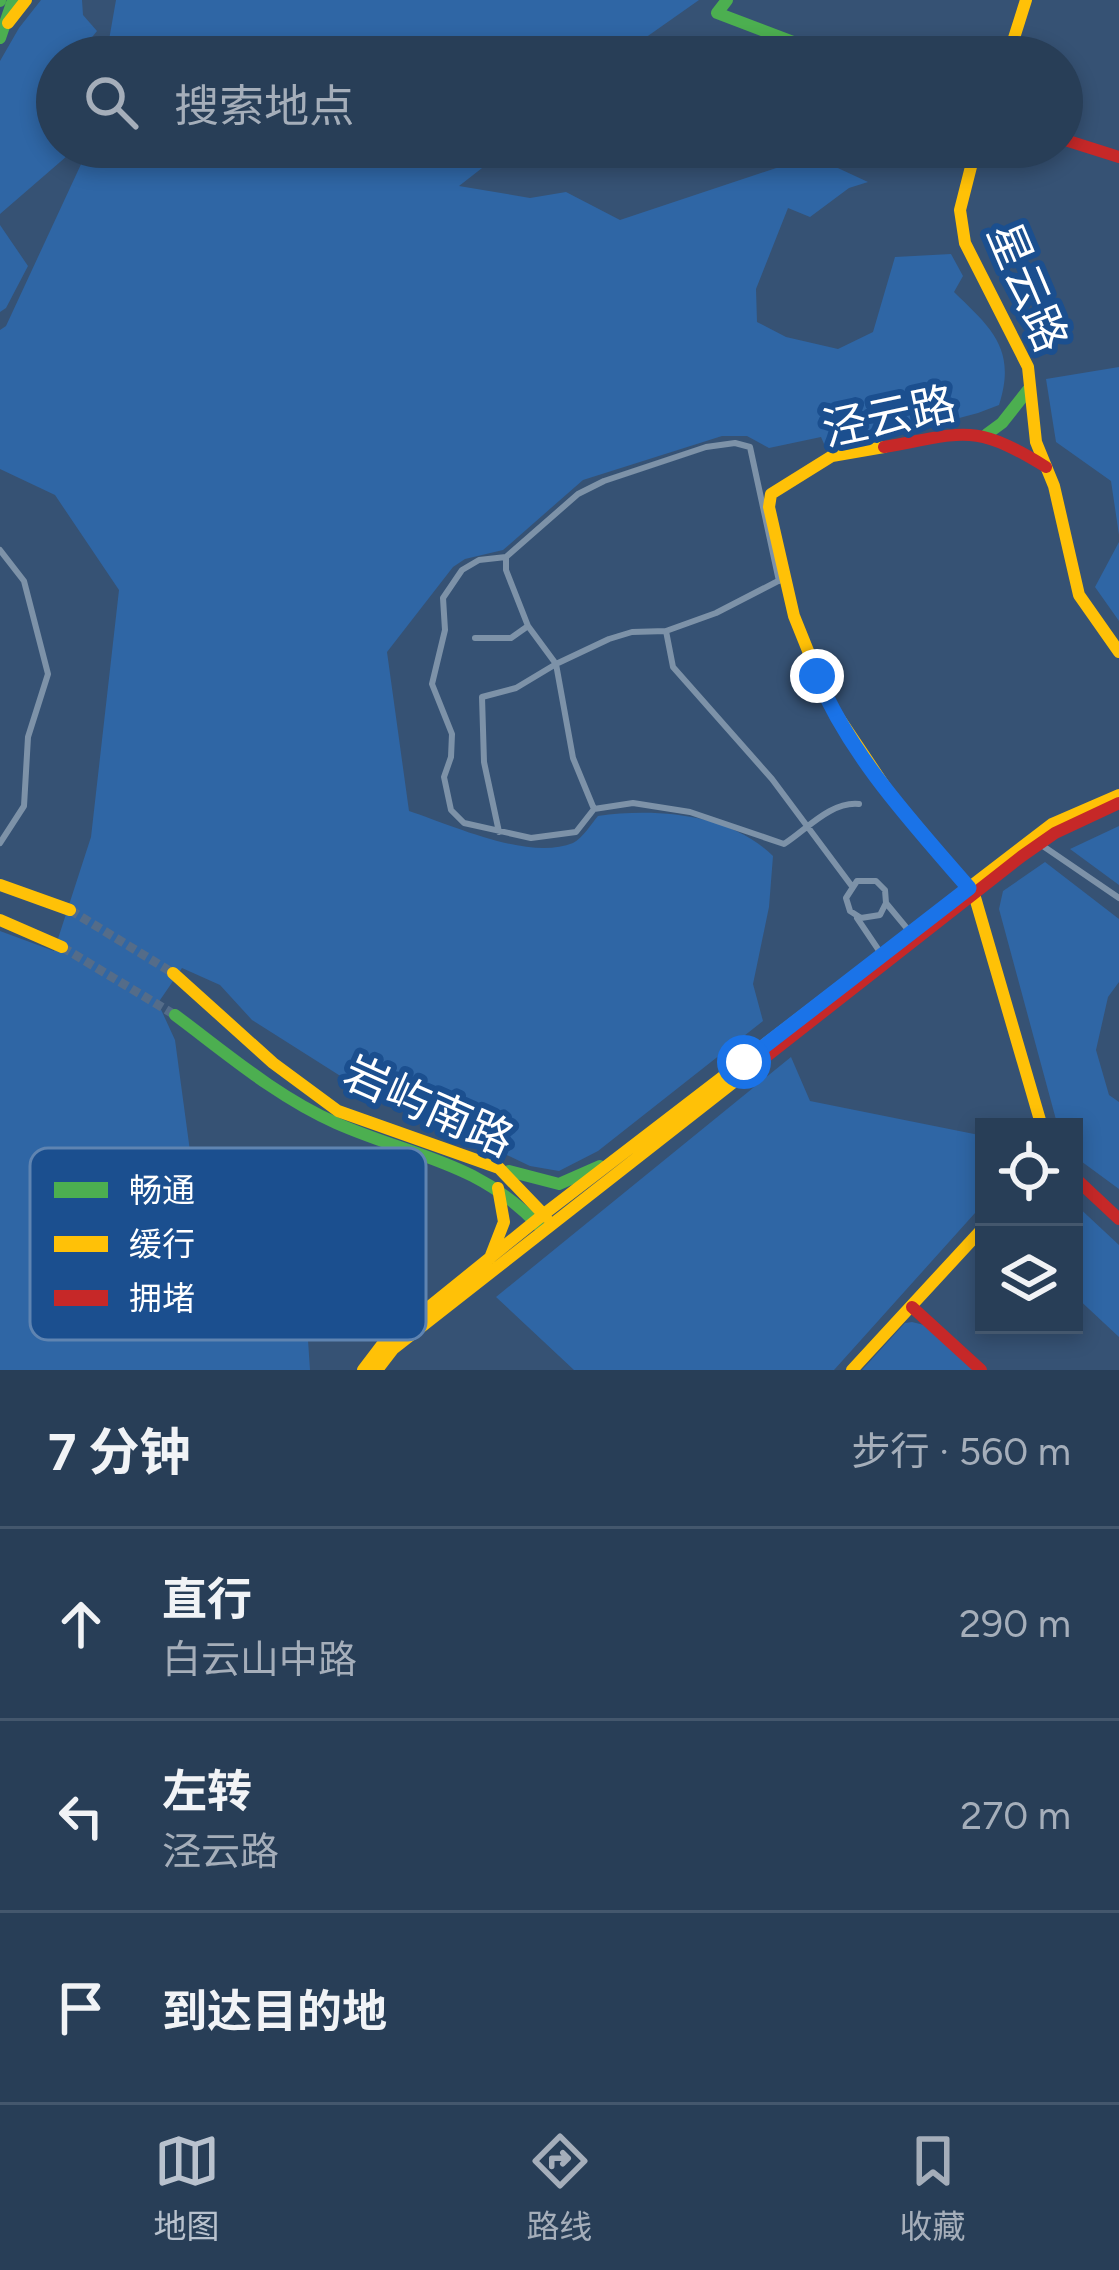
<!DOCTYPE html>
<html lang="zh">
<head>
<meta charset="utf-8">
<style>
	body { margin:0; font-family:Figtree,"Noto Sans SC",sans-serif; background:#344961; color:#f1f3f6 }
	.controls { position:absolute; right:36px; bottom:36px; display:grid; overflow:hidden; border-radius:0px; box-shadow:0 6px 18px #0003 }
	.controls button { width:108px; height:108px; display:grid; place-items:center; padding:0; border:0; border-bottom:3px solid #44576d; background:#283e57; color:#f1f3f6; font:60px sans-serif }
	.stop { position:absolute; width:36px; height:36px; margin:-27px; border:9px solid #1a73e8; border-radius:50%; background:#fff }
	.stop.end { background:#1a73e8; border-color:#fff; box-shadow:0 3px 12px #0008 }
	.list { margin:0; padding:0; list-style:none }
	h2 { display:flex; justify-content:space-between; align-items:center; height:156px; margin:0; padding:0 48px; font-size:51px }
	h2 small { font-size:39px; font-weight:400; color:#a5aeba }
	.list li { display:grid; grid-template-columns:78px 1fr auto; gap:36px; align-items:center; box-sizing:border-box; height:192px; padding:0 48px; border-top:3px solid #44576d }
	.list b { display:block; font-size:45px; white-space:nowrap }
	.list p { margin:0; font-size:39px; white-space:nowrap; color:#a5aeba }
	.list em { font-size:39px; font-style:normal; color:#a5aeba }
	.icon { flex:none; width:66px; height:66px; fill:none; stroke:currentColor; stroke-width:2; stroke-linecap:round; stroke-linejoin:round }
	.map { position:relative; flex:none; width:1119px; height:1370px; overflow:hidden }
	.search { position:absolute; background:#283e57; box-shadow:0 6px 18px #0003; left:36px; right:36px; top:36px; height:132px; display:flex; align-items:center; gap:30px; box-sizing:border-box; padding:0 42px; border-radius:66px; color:#a5aeba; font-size:45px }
	.sheet { height:732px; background:#283e57 }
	nav { display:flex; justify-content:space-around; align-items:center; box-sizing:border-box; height:168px; border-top:3px solid #44576d; background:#283e57; font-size:33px; color:#a5aeba }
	nav a { display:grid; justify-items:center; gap:6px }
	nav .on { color:#b9c2ce }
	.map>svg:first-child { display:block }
	.green { fill:#2f66a5 }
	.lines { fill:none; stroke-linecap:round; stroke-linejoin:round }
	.secondary-tunnel { stroke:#546c89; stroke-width:9; stroke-dasharray:9 4.5; stroke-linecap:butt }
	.street { stroke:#7d92a8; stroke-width:6 }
	.fast { stroke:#4caf50; stroke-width:12 }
	.slow { stroke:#ffc107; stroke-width:12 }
	.jam { stroke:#c62828; stroke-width:12 }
	.route { stroke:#1a73e8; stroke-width:15 }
	.labels { text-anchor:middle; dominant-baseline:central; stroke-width:12; stroke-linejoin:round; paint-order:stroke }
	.street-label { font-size:45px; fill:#fff; stroke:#1b4f8f }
	.key { fill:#1b4f8f; stroke:#5f84b1; stroke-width:3 }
	.key-label { font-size:33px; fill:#fff }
</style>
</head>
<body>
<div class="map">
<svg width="1119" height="1370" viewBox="0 0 1119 1370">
	<rect width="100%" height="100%" fill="#365274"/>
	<path class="green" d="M41 0H82L83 15 97 31 76 57H57V80L50 89 57 98V147H70L67 156 0 214V61L19 28Z
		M116 0H699L618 57H106Z
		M89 147H509L459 186 530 198 566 192 620 220 812 156 868 182 849 188 810 217 788 208 756 289 757 322 786 337 838 349 873 332 895 257 951 254 963 276 954 292C991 328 1017 349 999 405L978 413 828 453 821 437 769 448 747 436H722L583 480 503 550 465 559 453 567 387 652 409 811C452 825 528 861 573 843 583 838 591 824 598 816 655 808 729 813 773 856L769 907 753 984 763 1021 598 1151 559 1171 530 1166 342 1077 252 1020 220 985 182 968 158 1003 175 1040 197 1203 247 1290 283 1306 308 1340 310 1370H0V931L54 951 91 837 119 590 55 495 0 469V330L6 326Z
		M0 225 28 266 6 308 0 312Z
		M1119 367V535L1111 481 1056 442 1046 379Z
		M1119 542V621L1095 587Z
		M1119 826V885L1070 849Z
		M1045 862 1119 919V982L1108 997 1096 1050 1109 1095 1119 1102V1189L1074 1156V1127H1058L999 909 1003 891Z
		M791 1057 810 1101 984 1136V1203L834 1370H574L496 1297Z
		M1074 1203 1119 1245V1337L1074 1295Z
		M912 1322 924 1325 973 1370H862L905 1323Z"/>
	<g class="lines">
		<path class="secondary-tunnel" d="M70 910 173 973
			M62 947 175 1015"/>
		<path class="street" d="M0 550 24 581 48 674 28 737 24 806 0 843
			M506 557V570L528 626 556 664 573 758 594 809
			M779 581 750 447 735 443 706 447 604 481 578 494 506 557 479 560 462 570 443 598 445 630 432 684 452 734 451 757 444 777 451 810 464 823 531 838 576 832 594 809 633 803 690 812 784 844C806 830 831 801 859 804
			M666 631 673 667 772 779 851 885
			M475 638H511L528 626
			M499 832 484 762 482 697 516 688 556 664 609 639 632 632 666 631 716 613 780 580
			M1040 844 1119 898
			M886 903 880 915 861 918 850 911 846 898 857 881H876L885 890 886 903 910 932
			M857 918 882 955"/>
		<path class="fast" d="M0 0V1
			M727 0 717 13 833 57
			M0 38 13 0
			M987 434 1002 423 1028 390
			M175 1015C226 1053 277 1097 336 1123 413 1157 478 1161 539 1226
			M509 1171 559 1184 600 1166"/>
		<path class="slow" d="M8 23 26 0
			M1008 57 1026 0
			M976 147 960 210 965 243 1028 367 1036 442 1054 486 1079 595 1119 652
			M884 447 832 456 771 494 769 507 794 616 829 703 890 794 974 894 1042 1127
			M0 885 70 910
			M0 920 62 947
			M173 973 273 1063 338 1111 499 1168 546 1217
			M490 1258 504 1222 498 1188
			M363 1370 382 1345 544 1214 1052 824 1119 795
			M377 1370 393 1349 744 1074
			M852 1370 984 1227"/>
		<path class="jam" d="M1062 139 1119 157
			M884 447C965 433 973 422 1046 467
			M744 1074 1022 856 1055 833 1119 803
			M1074 1177 1119 1219
			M912 1307 981 1370"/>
	</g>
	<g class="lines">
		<path class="route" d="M744 1062 969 888C912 822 851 757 817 676"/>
	</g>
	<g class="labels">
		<g class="street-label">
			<text transform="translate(1028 287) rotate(67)">星云路</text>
			<text transform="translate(889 416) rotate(-12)">泾云路</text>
			<text transform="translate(429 1106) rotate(24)">岩屿南路</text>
		</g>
	</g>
	<rect x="30" y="1148" width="396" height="192" rx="18" class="key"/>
	<rect x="54" y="1182" width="54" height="16" fill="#4caf50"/>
	<rect x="54" y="1236" width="54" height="16" fill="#ffc107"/>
	<rect x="54" y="1290" width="54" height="16" fill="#c62828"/>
	<g class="key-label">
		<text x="129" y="1202">畅通</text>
		<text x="129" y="1256">缓行</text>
		<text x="129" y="1310">拥堵</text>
	</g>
</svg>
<div class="controls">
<button><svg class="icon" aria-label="locate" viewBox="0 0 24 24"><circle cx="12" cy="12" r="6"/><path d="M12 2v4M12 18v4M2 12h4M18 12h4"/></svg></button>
<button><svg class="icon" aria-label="layers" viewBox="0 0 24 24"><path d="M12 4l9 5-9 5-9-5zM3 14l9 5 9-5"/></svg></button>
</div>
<div class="stop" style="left:744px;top:1062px"></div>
<div class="stop end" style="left:817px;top:676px"></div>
<div class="search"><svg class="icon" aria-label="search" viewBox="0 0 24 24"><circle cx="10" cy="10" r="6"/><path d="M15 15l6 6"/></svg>搜索地点</div>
</div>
<section class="sheet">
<h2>7 分钟<small>步行 · 560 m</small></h2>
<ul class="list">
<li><svg class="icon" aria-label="ahead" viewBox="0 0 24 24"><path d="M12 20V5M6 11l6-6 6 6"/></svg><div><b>直行</b><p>白云山中路</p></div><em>290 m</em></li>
<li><svg class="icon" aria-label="left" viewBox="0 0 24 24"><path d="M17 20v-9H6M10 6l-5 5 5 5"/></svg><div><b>左转</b><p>泾云路</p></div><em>270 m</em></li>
<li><svg class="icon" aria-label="arrive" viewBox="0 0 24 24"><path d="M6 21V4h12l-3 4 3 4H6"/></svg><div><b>到达目的地</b></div></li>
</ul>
</section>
<nav>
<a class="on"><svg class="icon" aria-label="map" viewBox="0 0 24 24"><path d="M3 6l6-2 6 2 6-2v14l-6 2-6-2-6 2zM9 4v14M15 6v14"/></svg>地图</a>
<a><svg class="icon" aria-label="directions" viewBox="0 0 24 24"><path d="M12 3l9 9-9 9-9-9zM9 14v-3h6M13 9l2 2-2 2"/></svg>路线</a>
<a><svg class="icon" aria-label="saved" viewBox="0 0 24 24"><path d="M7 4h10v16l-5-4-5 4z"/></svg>收藏</a>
</nav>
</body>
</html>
